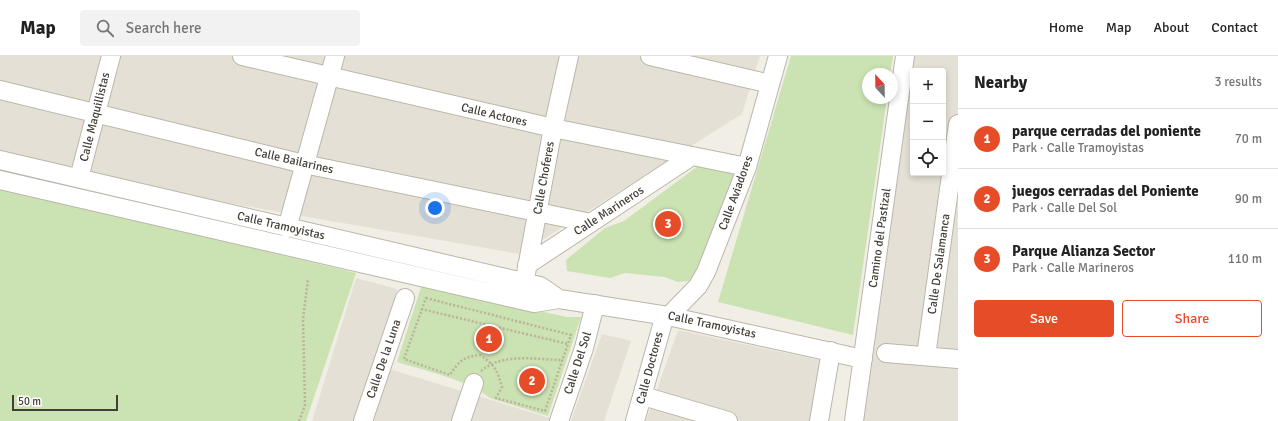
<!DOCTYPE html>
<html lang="en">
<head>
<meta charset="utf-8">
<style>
	body { margin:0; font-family:Signika,sans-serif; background:#f2f2f2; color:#222 }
	.controls { position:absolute; right:12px; top:12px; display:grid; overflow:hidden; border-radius:4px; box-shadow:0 2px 6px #0003 }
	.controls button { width:36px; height:36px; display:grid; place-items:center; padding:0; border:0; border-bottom:1px solid #e0e0e0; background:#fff; color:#222; font:20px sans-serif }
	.compass { position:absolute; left:862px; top:12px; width:36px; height:36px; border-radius:50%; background:#fff; box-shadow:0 2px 6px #0003; rotate:338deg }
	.scale { position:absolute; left:12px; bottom:10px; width:106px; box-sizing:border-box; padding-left:4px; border:2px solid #433f36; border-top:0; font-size:11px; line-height:14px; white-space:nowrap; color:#433f36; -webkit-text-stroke:3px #fff; paint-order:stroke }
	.you { position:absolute; left:435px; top:152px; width:14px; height:14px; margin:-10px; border:3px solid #fff; border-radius:50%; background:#1a73e8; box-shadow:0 0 0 6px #1a73e833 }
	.badge { display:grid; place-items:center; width:26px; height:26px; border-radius:50%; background:#e64c28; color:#fff; font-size:13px; font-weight:700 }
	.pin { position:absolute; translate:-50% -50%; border:2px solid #fff; box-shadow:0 1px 4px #0006 }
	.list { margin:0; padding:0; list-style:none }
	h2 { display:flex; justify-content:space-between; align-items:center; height:52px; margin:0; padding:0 16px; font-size:17px }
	h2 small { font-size:13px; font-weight:400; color:#767676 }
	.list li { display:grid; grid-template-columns:26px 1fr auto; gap:12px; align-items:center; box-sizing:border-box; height:60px; padding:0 16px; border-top:1px solid #e0e0e0 }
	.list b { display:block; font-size:15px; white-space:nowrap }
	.list p { margin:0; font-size:13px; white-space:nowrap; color:#767676 }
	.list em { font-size:13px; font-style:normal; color:#767676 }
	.actions { display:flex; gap:8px; padding:12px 16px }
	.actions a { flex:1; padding:9px 0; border:1px solid #e64c28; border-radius:4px; text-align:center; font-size:14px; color:#e64c28 }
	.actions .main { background:#e64c28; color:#fff }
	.icon { flex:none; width:22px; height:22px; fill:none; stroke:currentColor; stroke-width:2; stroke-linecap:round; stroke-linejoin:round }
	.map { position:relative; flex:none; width:958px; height:365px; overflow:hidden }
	header { display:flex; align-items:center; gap:24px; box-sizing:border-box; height:56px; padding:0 20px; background:#fff; border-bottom:1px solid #e0e0e0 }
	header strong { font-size:19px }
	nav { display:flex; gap:22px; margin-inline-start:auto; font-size:14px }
	.search { width:280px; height:36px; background:#f2f2f2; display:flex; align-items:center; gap:10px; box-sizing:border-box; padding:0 14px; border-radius:4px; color:#767676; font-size:15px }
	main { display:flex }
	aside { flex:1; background:#fff }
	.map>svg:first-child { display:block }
	.residential { fill:#e5e0d5; fill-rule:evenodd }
	.green { fill:#cbe2b2 }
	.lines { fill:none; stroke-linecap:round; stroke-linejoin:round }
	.minor-casing { stroke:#bcb6aa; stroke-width:20 }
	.path { stroke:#bcb29c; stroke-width:2.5; stroke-dasharray:2 2; stroke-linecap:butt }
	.minor { stroke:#fff; stroke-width:18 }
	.labels { text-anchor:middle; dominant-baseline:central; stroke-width:3.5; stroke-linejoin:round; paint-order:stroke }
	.street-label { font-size:12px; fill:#433f36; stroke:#fff }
</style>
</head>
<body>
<header>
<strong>Map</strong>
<div class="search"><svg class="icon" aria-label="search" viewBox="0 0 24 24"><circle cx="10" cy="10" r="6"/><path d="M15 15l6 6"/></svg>Search here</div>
<nav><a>Home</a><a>Map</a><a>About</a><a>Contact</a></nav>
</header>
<main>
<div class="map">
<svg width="958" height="365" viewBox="0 0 958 365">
	<rect width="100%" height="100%" fill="#f1eee6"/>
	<path class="residential" d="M0 0H760L742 58 520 198 0 107Z
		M907 0H958V365H856ZM913 15H943V117H913Z
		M356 222 397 233 386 312 560 365H312Z
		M678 274 823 305 812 365H646Z
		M602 278 631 285 604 365H571Z"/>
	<path class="green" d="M791 0H893L890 18H868V42H887L853 279 718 246Z
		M702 107 740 114 695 224 678 226 664 221 625 217 610 222 567 215 566 204 605 172 624 165Z
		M0 131 356 217 306 365H0Z
		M422 228 566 261H581L548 360 490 342C471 325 423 314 397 306Z"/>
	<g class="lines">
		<defs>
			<path id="minor" d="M242 0 553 72 747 111
				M650 0 770 28
				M0 34 304 108 591 167
				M0 104 540 230 559 243
				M79 122 111 0
				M0 124 534 247 559 243 668 260 863 303
				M287 172 335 0
				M527 209 692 100
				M522 239 553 72 569 0
				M886 297 958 303
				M926 300 958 68
				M643 340 728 365
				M363 365 405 242
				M461 365 474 327
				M559 365 584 292 595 248
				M635 365 663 266 698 230 706 216 747 111 778 0
				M819 365 831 295
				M854 365 905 0"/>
		</defs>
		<use href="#minor" class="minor-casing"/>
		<path class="path" d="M426 242 571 279 545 355 496 342 502 331C497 314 495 309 480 299 463 301 459 305 450 319L404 303Z
			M421 253 568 288
			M481 315C503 296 537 304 563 304
			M299 365 305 349 303 263 308 223"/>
		<use href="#minor" class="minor"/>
	</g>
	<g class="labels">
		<g class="street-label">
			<text transform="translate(494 59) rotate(13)">Calle Actores</text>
			<text transform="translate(95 61) rotate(-76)">Calle Maquillistas</text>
			<text transform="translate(294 105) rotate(13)">Calle Bailarines</text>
			<text transform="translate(544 122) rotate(-80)">Calle Choferes</text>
			<text transform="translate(736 137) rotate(-70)">Calle Aviadores</text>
			<text transform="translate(609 155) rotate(-33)">Calle Marineros</text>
			<text transform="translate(281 170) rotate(13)">Calle Tramoyistas</text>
			<text transform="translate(880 182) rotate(-82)">Camino del Pastizal</text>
			<text transform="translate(939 208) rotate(-82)">Calle De Salamanca</text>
			<text transform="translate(712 269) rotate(12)">Calle Tramoyistas</text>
			<text transform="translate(384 303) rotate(-71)">Calle De la Luna</text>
			<text transform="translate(578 307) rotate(-72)">Calle Del Sol</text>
			<text transform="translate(650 312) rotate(-75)">Calle Doctores</text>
		</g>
	</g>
</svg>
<div class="controls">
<button>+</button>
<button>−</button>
<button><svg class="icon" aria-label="locate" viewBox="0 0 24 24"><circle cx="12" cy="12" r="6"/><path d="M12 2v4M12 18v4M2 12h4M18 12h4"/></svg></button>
</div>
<svg class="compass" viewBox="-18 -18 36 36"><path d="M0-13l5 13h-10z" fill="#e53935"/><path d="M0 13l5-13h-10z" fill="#767676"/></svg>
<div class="scale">50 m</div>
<div class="you"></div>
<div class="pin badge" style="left:489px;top:283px">1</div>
<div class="pin badge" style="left:532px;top:325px">2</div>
<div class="pin badge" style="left:668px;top:168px">3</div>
</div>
<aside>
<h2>Nearby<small>3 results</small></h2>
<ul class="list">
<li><span class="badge">1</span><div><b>parque cerradas del poniente</b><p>Park · Calle Tramoyistas</p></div><em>70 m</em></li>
<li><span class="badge">2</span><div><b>juegos cerradas del Poniente</b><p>Park · Calle Del Sol</p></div><em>90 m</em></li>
<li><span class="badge">3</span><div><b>Parque Alianza Sector</b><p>Park · Calle Marineros</p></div><em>110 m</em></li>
</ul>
<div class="actions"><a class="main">Save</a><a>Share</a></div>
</aside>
</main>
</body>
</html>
